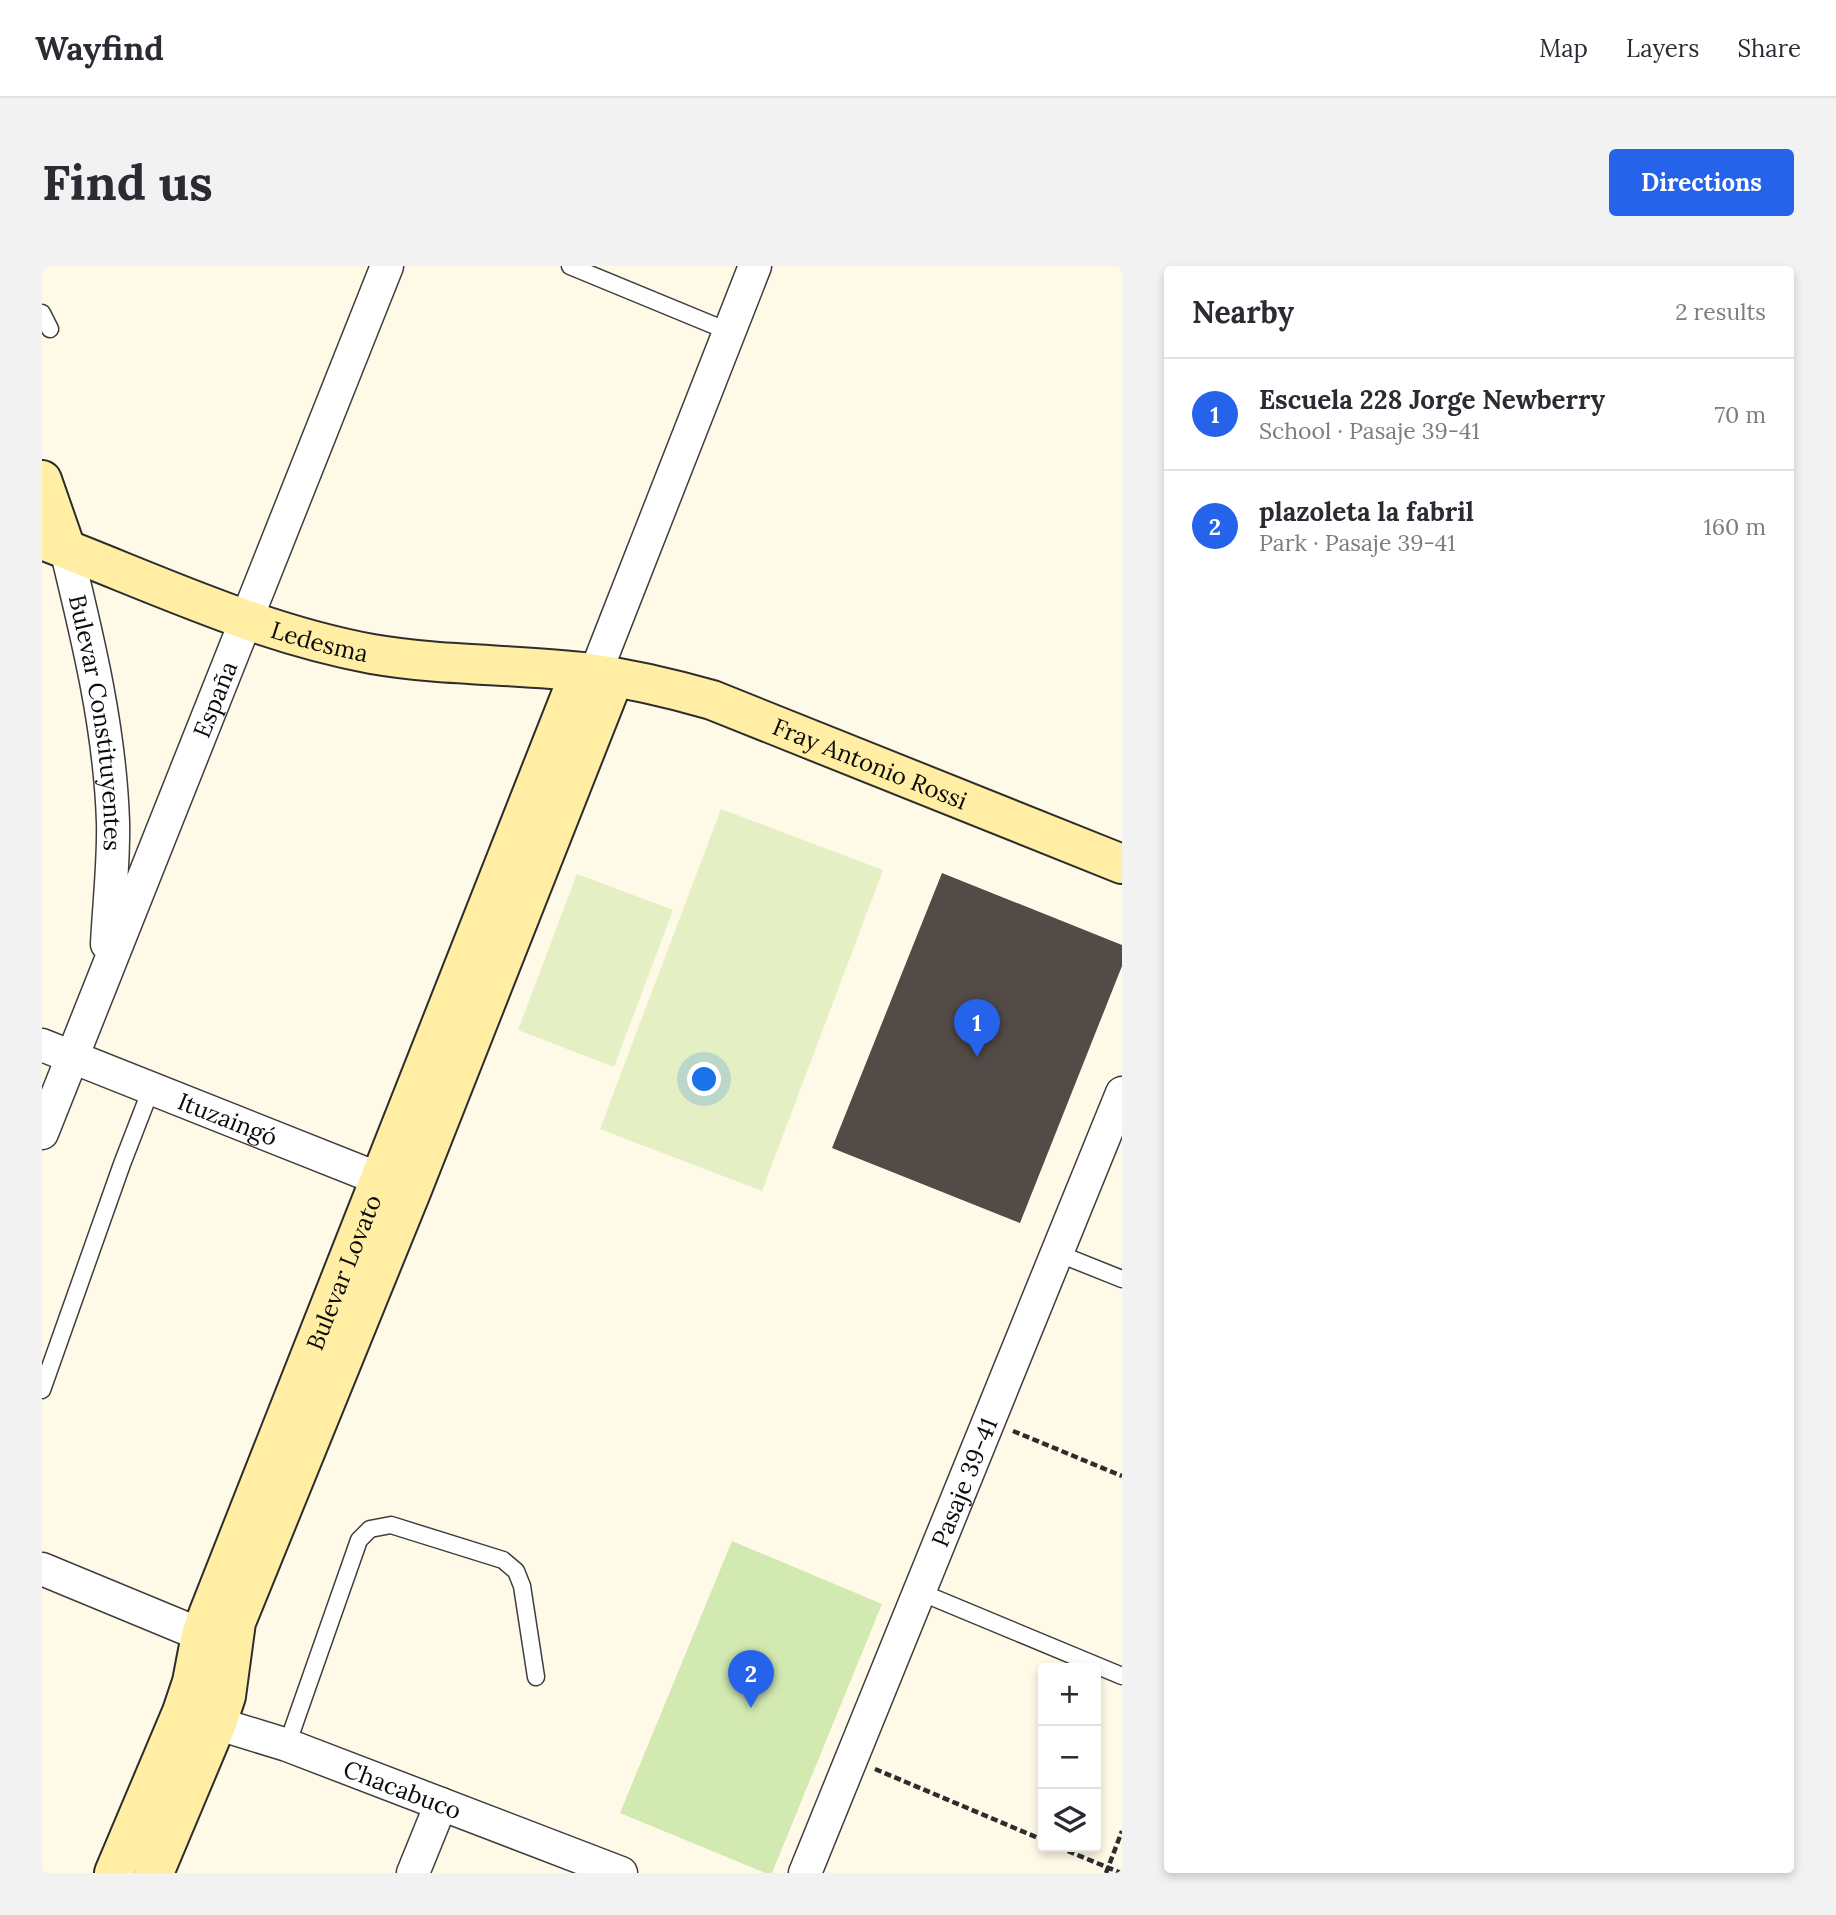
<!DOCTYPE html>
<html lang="en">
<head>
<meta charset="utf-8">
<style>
	body { margin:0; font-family:Lora,serif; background:#f2f2f3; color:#2b2b33 }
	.controls { position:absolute; right:21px; bottom:21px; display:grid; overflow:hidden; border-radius:7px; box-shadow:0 4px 10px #0003 }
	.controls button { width:63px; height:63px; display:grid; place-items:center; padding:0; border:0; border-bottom:2px solid #e1e1e2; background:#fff; color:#2b2b33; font:35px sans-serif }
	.you { position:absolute; left:663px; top:814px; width:24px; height:24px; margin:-18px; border:5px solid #fff; border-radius:50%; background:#1a73e8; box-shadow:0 0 0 10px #1a73e833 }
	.badge { display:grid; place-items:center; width:46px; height:46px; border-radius:50%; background:#2563eb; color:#fff; font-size:23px; font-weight:700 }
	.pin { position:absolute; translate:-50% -58px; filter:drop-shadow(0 2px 4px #0008) }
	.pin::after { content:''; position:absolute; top:37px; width:24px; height:21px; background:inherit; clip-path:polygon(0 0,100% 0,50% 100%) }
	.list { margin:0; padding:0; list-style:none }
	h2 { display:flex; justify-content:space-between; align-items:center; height:91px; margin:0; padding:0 28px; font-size:30px }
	h2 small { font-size:23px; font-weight:400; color:#7c7c81 }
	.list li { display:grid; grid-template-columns:46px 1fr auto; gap:21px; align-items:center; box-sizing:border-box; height:112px; padding:0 28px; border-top:2px solid #e1e1e2 }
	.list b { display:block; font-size:26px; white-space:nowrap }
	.list p { margin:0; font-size:23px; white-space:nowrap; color:#7c7c81 }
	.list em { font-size:23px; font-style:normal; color:#7c7c81 }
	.icon { flex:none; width:38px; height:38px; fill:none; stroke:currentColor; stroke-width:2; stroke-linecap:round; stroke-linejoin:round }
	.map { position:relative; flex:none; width:1080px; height:1607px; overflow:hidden; border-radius:7px }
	header { display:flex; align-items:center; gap:42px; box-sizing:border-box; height:98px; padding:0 35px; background:#fff; border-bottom:2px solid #e1e1e2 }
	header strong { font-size:33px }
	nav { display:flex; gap:38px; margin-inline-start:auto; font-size:24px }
	.intro { display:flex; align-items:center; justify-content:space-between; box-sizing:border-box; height:168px; padding:0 42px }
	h1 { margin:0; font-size:49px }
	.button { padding:18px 32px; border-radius:7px; background:#2563eb; color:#fff; font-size:24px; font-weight:700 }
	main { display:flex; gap:42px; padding:0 42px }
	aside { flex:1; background:#fff; border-radius:7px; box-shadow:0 4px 10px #0003 }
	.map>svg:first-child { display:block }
	.green { fill:#d3e9b2 }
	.pitch { fill:#e4f0c4 }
	.building { fill:#534b47 }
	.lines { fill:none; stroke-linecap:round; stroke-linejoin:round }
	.lane-casing { stroke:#3e3e3e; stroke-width:19 }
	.street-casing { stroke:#3e3e3e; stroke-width:35 }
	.secondary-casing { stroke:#2d2d2d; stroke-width:42 }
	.path { stroke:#2d2d2d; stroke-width:4.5; stroke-dasharray:7 3.5; stroke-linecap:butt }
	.lane { stroke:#fff; stroke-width:16 }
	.street { stroke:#fff; stroke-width:32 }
	.secondary { stroke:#ffeea3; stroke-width:38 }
	.labels { text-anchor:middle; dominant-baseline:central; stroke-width:7; stroke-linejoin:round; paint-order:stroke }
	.street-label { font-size:24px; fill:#0b0b0b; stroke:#fff }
</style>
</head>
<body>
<header>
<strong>Wayfind</strong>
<nav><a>Map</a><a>Layers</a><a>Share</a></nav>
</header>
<div class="intro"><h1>Find us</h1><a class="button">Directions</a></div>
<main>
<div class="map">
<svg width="1080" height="1607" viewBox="0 0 1080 1607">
	<rect width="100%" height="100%" fill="#fff9e8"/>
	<path class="green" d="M690 1275 840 1338 730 1607H723L578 1547Z"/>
	<path class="pitch" d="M679 543 841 604 720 925 558 863Z
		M535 608 631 644 572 801 476 764Z"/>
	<path class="building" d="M900 607 1080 679V700L978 957 790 882Z"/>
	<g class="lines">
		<defs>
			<path id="lane" d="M528 0 688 66
				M0 47 8 63
				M1015 987 1080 1013
				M0 1124 80 898 109 823
				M878 1326 1080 1410
				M245 1479 317 1274 328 1263 349 1259 461 1294 474 1305 480 1320 494 1411"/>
			<g id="street">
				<path id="s1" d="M24 283C46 373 68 463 71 556 72 596 67 638 65 678"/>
				<path d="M553 408 713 0"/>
				<path id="s2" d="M0 779 360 922"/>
				<path id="s3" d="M0 867 345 0"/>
				<path d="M0 1303 179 1377"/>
				<path id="s4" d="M154 1451 245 1479 579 1607"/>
				<path d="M371 1607 399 1538"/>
				<path id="s5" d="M763 1607 1080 827"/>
			</g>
			<g id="secondary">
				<path d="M0 214 24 283"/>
				<path id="s6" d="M0 274C108 315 215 367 330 388 399 400 471 398 541 406 584 412 628 422 670 434L1080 598"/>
				<path id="s7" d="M72 1607 140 1446 150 1416 159 1369 166 1349 538 406"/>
				<path d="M112 1607 175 1457 184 1430 194 1356 369 926 572 412"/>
			</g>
		</defs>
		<use href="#lane" class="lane-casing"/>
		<use href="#street" class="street-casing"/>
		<use href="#secondary" class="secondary-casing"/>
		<path class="path" d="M971 1165 1080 1210
			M833 1503 1001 1574
			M1016 1581 1079 1607
			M1064 1607 1080 1565"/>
		<use href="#lane" class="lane"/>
		<use href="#street" class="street"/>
		<use href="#secondary" class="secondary"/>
	</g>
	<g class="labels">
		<g class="street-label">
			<text stroke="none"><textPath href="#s6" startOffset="296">Ledesma</textPath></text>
			<text stroke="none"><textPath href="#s3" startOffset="467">España</textPath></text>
			<text stroke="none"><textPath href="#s1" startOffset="177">Bulevar Constituyentes</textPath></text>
			<text stroke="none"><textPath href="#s6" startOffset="864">Fray Antonio Rossi</textPath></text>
			<text stroke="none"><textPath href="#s2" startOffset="200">Ituzaingó</textPath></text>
			<text stroke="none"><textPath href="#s7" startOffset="644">Bulevar Lovato</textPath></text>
			<text stroke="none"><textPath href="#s5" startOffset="422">Pasaje 39-41</textPath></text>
			<text stroke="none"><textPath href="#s4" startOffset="219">Chacabuco</textPath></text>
		</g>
	</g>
</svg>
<div class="controls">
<button>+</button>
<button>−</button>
<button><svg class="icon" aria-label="layers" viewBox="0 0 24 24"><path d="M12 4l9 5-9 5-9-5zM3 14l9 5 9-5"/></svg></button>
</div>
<div class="you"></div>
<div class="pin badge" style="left:935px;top:791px">1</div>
<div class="pin badge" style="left:709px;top:1442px">2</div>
</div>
<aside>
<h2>Nearby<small>2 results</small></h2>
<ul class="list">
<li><span class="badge">1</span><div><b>Escuela 228 Jorge Newberry</b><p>School · Pasaje 39-41</p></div><em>70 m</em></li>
<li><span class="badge">2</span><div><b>plazoleta la fabril</b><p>Park · Pasaje 39-41</p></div><em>160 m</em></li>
</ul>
</aside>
</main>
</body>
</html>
